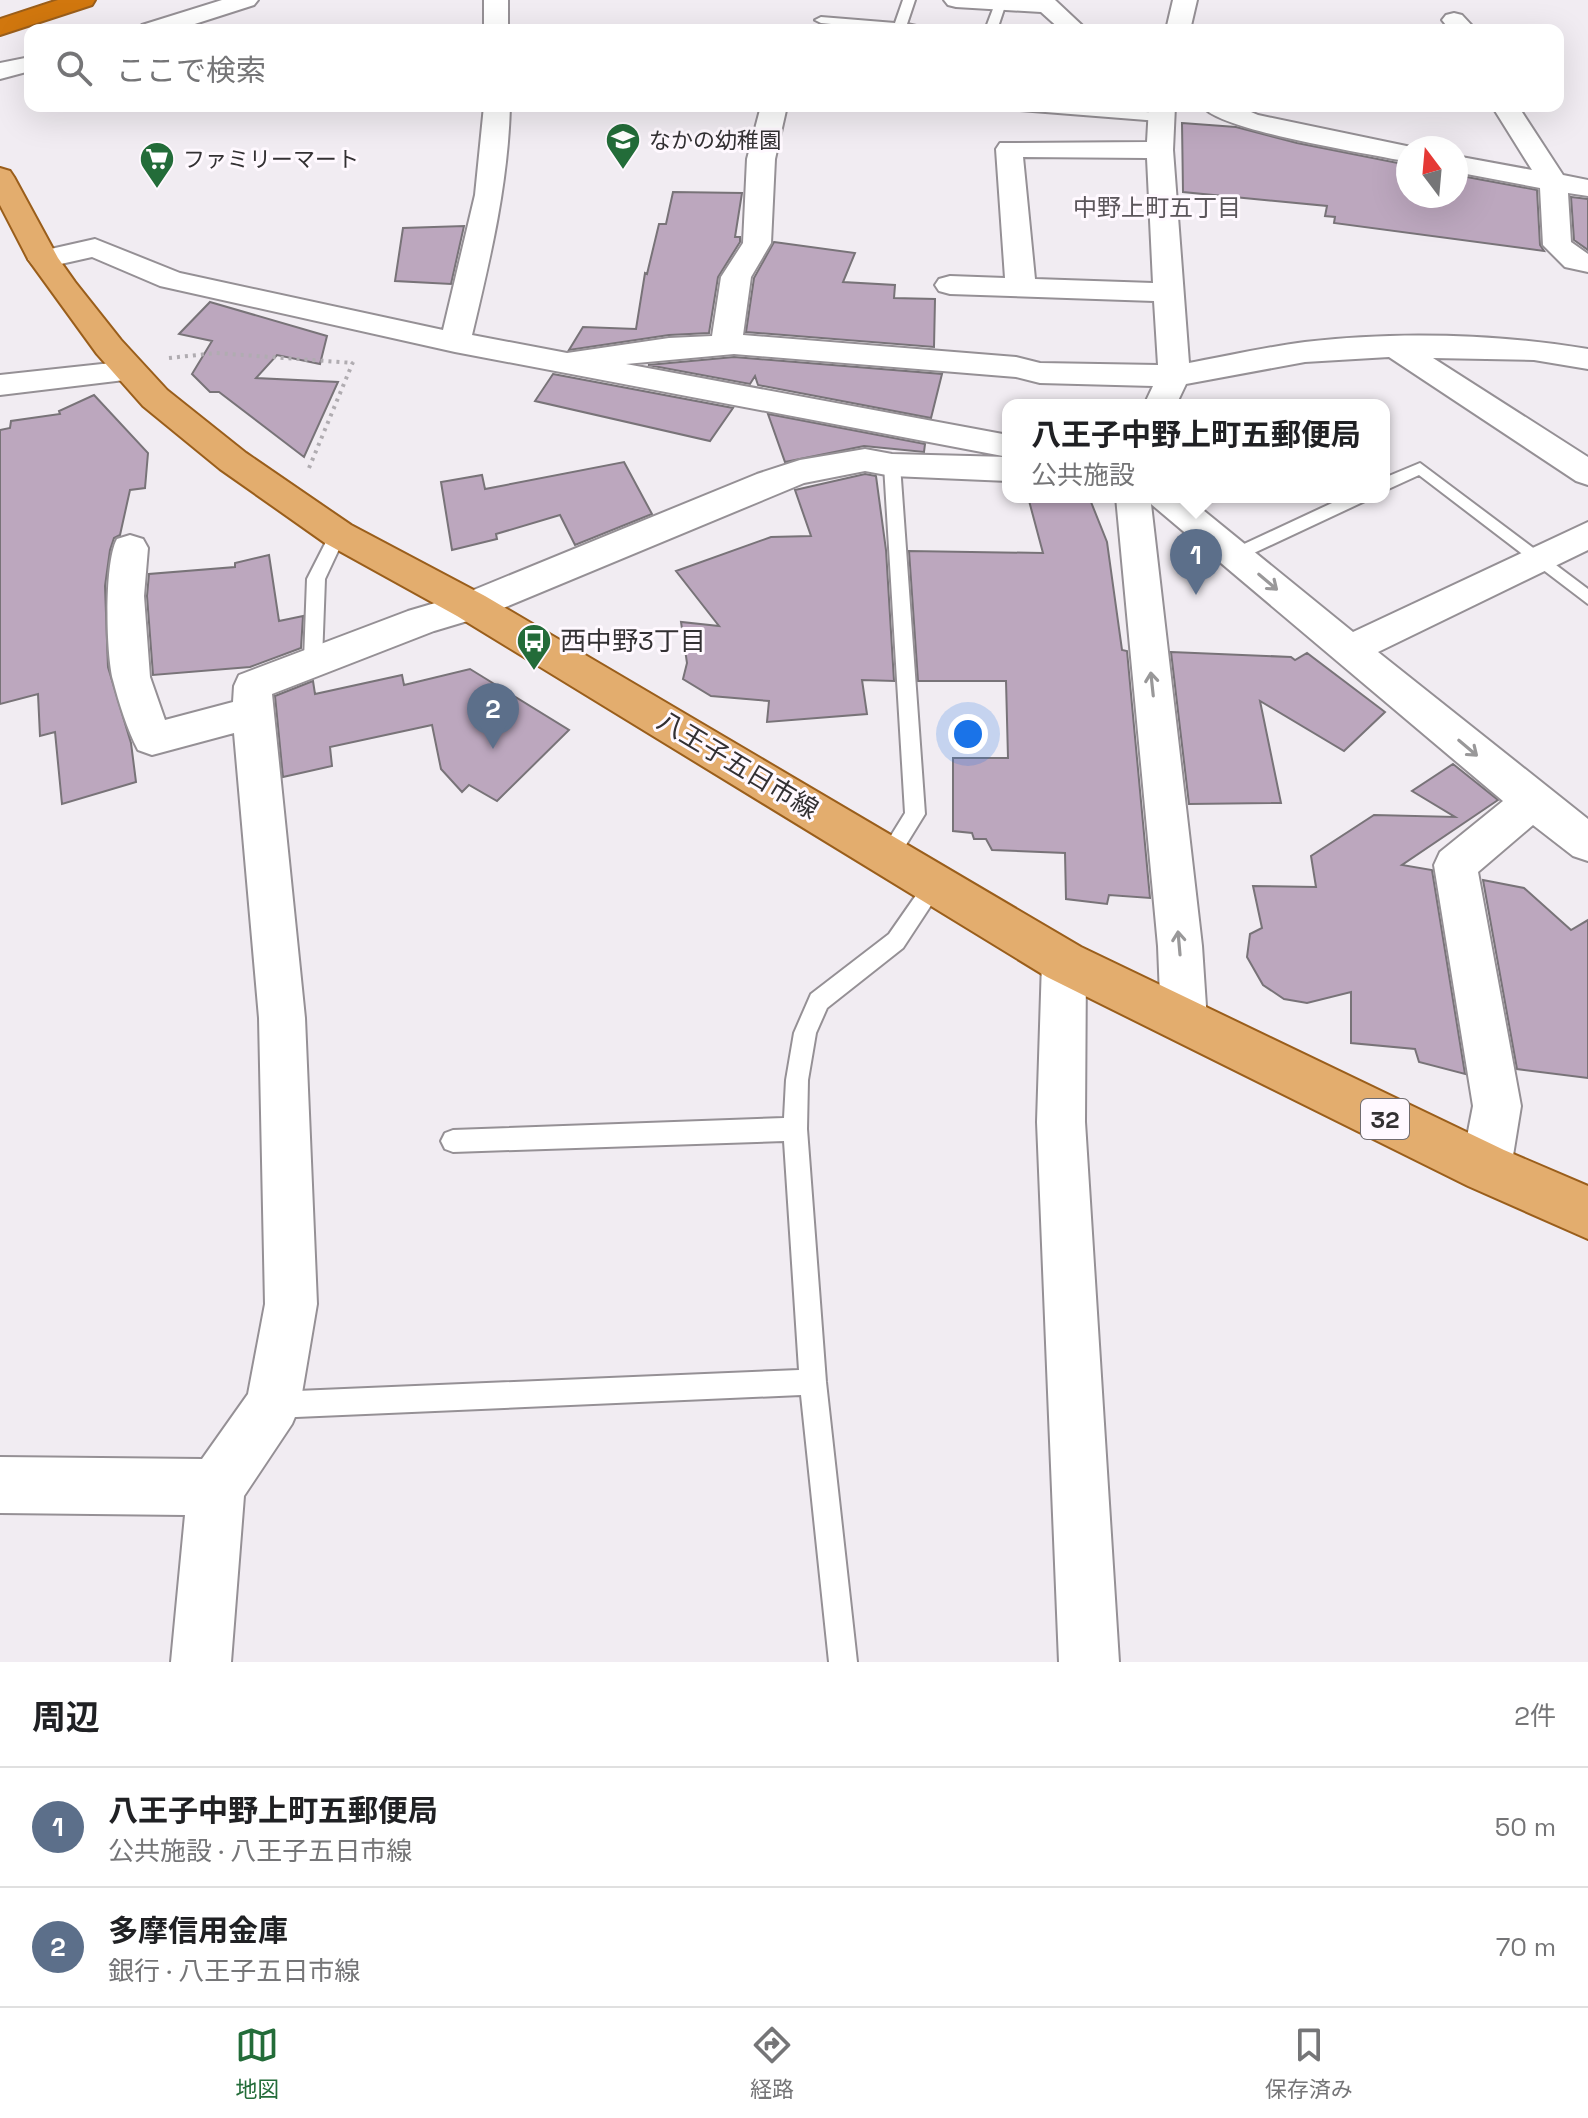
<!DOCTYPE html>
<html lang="ja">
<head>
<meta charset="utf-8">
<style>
	body { margin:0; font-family:"Space Grotesk","Noto Sans JP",sans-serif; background:#f2f2f2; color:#202124 }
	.compass { position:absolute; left:1396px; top:136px; width:72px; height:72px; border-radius:50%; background:#fff; box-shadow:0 8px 32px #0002; rotate:344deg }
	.you { position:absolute; left:968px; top:734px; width:28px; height:28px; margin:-20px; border:6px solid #fff; border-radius:50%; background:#1a73e8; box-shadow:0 0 0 12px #1a73e833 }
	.badge { display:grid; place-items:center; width:52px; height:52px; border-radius:50%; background:#236c39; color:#fff; font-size:26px; font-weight:700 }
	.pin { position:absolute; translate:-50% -66px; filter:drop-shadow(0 2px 4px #0008) }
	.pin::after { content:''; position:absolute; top:42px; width:28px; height:24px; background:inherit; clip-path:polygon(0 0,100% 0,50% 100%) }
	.popup { position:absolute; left:1002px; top:399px; width:388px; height:104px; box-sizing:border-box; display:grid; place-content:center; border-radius:16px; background:#fff; filter:drop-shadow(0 2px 6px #0005); font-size:26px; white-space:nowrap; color:#757577 }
	.popup b { font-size:30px; color:#202124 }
	.popup::after { content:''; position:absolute; left:50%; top:100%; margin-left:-16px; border:16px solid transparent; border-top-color:#fff }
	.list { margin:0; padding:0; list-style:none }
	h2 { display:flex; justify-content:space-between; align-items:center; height:104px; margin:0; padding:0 32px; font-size:34px }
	h2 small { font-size:26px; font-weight:400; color:#757577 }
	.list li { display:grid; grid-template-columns:52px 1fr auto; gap:24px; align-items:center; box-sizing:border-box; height:120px; padding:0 32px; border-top:2px solid #e0e0e0 }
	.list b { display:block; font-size:30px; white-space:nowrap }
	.list p { margin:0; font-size:26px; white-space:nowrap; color:#757577 }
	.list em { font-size:26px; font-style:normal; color:#757577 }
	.icon { flex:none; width:44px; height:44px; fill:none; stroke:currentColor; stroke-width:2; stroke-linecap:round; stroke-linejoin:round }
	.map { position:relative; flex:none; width:1588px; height:1662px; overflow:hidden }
	.search { position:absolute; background:#fff; box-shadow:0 8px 32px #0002; left:24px; right:24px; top:24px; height:88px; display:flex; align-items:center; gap:20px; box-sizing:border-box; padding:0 28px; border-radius:16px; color:#757577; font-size:30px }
	.sheet { height:344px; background:#fff }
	nav { display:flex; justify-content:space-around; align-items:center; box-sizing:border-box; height:112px; border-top:2px solid #e0e0e0; background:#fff; font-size:22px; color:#757577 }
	nav a { display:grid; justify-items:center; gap:4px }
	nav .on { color:#236c39 }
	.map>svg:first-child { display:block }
	.building { fill:#bca7be; stroke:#787378; stroke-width:2 }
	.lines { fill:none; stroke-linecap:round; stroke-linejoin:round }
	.service-casing { stroke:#959095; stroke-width:4 }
	.minor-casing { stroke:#959095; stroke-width:4 }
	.primary-casing { stroke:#9a5e1b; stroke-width:4 }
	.motorway-casing { stroke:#9a5e1b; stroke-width:4 }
	.path { stroke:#b0acb1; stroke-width:4; stroke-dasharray:3 5; stroke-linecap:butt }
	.service { fill:#fff; fill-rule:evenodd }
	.minor { fill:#fff; fill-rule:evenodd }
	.primary { fill:#e3ad6e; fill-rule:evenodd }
	.motorway { fill:#d1770e; fill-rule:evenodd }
	.oneway { stroke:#999899 }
	.labels { text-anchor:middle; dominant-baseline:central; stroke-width:6; stroke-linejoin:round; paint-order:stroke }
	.far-poi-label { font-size:22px; fill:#333133; stroke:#fff9ff; text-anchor:start }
	.far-neighbourhood-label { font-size:24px; fill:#5b565b; stroke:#fff9ff }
	.shield { fill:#fff9ff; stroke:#706d70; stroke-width:2 }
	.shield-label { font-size:24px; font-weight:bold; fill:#333133 }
	.poi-label { font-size:26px; fill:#333133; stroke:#fff9ff; text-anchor:start }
	.street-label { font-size:26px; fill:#333133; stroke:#fff9ff }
</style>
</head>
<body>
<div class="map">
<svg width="1588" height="1662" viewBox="0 0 1588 1662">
	<rect width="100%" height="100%" fill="#f1ecf2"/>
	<path class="building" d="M1182 123 1236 127 1297 143 1408 165V196H1456V175L1537 190 1540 245 1544 251 1334 223 1335 217 1325 216 1327 206 1183 192Z
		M673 192 742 193 735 237H740V242L718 277 709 333 669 335 569 350 583 327 636 329 645 273 647 274 659 224H666Z
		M1571 197 1588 199V250L1574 240Z
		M464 226 451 284 395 281 403 228Z
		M774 242 855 253 843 282 895 285 894 298 935 299 934 347 746 332 754 278Z
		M210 302 327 336 320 364 277 355 256 378 338 382 304 457 219 392H210L192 374 212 341 179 334Z
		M734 357 942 374 931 418 758 385 755 376 750 384 648 365Z
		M553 374 733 408 710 441 535 401Z
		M94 395 148 453 145 488 130 490 120 535 114 538 110 550 105 586 108 667 131 743 136 782 62 804 55 732 40 736 38 694 0 704V430L10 428 11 421 60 414 59 411Z
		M768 414 925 444 924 452 864 446 785 462Z
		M624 462 652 514 575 545 560 515 496 534 497 539 452 550 441 482 482 475 485 489Z
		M865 474 876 476 886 550 894 681 862 680 867 714 767 722 769 701 711 696 683 679 687 663 681 622 719 626 676 571 771 537 811 536 795 490Z
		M1028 497H1089L1107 542 1122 650 1127 651 1150 898 1109 895 1107 904 1066 899 1065 853 992 850 986 839H974L972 833 953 831V758H1008L1006 681H918L909 551 1043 553Z
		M269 555 279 621 303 616 301 648 250 667 153 675 147 596 149 574 235 567V563Z
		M1171 652 1291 657 1295 660 1307 653 1385 712 1344 751 1260 701 1281 803 1189 804Z
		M470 669 569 730 497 801 469 785 462 792 441 769 432 725 330 747 332 766 283 777 275 696 313 681 315 694 402 675 404 685Z
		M1453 764 1498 800 1402 865 1432 870 1465 1074 1419 1062 1415 1049 1351 1043V992L1307 1003 1284 999 1263 985 1247 957 1250 934 1262 928 1253 886 1316 887 1311 856 1374 815 1455 817 1412 791Z
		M1483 880 1524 888 1571 930 1588 920V1078L1517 1069Z"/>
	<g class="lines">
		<defs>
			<path id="service" d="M903 0H915L907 24 935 30H892L821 23 815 20 821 17 895 23Z
				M996 1 1006 3 997 30H985Z
				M1014 106H1067L1159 113 1165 117 1159 121 1020 110Z
				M892 460 900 465 925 814 896 861 889 864 882 861 879 855 905 813 884 465Z
				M1420 463 1588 589V604L1419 475 1384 491V478Z
				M1345 497H1367L1365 501 1241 559 1235 561 1226 555 1229 551Z
				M338 528 346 534 325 579 322 660 313 667 304 660 307 579 332 530Z
				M935 875 942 878 945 884 903 948 827 1008 816 1033 808 1080 807 1129 826 1382 857 1662H829L801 1395 273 1418 264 1414 260 1405 264 1396 273 1392 799 1370 784 1141 453 1152 445 1149 441 1141 445 1133 453 1130 784 1118 786 1080 794 1033 811 994 889 934 928 878Z"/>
			<path id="minor" d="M222 0H258L254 5 176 30H139L142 25Z
				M484 0H508V30H484Z
				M944 0H1055L1087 30H1061L1041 12 956 7 948 5Z
				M1173 0H1197L1190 30H1166Z
				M1454 13 1462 15 1476 30H1450L1442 20 1446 15Z
				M30 57V71L0 79V63Z
				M484 106H510C508 185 490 259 472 335L567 353 669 338 712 336 721 277 743 243 747 159 761 106H787L775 159 771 243 751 277 743 335 1016 357 1040 363 1158 365 1154 301 950 294 939 291 935 285 939 279 950 276 1005 278 996 149 1000 143 1147 142 1149 106H1175L1173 150 1189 363C1227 356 1266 347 1305 342 1395 331 1499 334 1588 349V369L1534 360 1433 358 1588 457V485L1576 481 1389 357 1305 362 1186 384 1176 405H1144L1153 386 1040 383 1016 377 734 354 626 364 1008 435V457L455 352 160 286 92 257 43 268 33 265 28 259 33 253 95 239 180 273 443 330 475 195ZM1023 157 1147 158 1153 283 1035 279Z
				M1202 106H1237L1258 115 1416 148H1408V162C1372 154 1219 131 1202 106Z
				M1492 106H1518L1563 175 1588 180V196L1568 193 1571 242 1588 254V272L1565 267 1543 245 1540 188 1456 172V156L1532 170Z
				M130 361 141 364 146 371 141 378 0 395V375Z
				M865 449 892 454 1008 457V481L892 476 865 471 804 483 484 616 434 631 272 694 305 1018 317 1304 300 1405 292 1424 244 1496 231 1662H171L185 1515 0 1513V1457L202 1459 248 1394 265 1304 259 1018 234 733 152 755 138 750C127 729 119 703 113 680 106 653 104 562 117 539L130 535 143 539 148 548 144 596 150 677 165 720 233 702 234 686 239 675 408 611 459 596 757 474 800 460Z
				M1116 497H1187L1353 632 1588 522V550L1378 652 1588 819V861L1573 856 1533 825 1478 872 1521 1106 1511 1168 1504 1185 1486 1192 1468 1185 1461 1168 1473 1106 1434 865 1440 852 1503 801 1151 504 1202 946 1207 1021 1200 1036 1184 1042 1168 1036 1161 1021 1158 946Z
				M1064 942 1080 948 1086 962 1085 1122 1119 1662H1059L1037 1122 1042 962 1048 948Z"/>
			<path id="primary" d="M0 168 10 171 14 177 58 258 75 282 121 340 167 390 246 453 351 525 485 596 1081 947 1504 1150 1588 1186V1239L1468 1186 1047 977 457 616 325 543 220 469 143 406 97 354 28 259 0 205Z"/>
			<path id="motorway" d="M58 0H95L92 5 0 35V19Z"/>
		</defs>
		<use href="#service" class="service-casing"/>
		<use href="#minor" class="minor-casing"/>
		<use href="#primary" class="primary-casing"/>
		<use href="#motorway" class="motorway-casing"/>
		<path class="path" d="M169 358 216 353 353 363
			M309 468 353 362"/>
		<use href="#service" class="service"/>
		<use href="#minor" class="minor"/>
		<use href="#primary" class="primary"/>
		<use href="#motorway" class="motorway"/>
	</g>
	<defs><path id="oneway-shaft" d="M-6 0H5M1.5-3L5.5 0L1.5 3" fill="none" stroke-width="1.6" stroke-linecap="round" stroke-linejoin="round" transform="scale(2)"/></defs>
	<g class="oneway">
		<use href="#oneway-shaft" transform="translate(1268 582) rotate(40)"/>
		<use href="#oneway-shaft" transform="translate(1152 684) rotate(-96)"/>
		<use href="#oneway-shaft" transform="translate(1468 748) rotate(40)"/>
		<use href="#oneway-shaft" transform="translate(1179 943) rotate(-95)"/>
	</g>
	<defs>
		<symbol id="school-pin" viewBox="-11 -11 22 30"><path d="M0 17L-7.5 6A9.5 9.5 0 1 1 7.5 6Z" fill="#236c39" stroke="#fff9ff"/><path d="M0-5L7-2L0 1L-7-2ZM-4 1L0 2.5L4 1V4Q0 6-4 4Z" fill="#fff"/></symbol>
		<symbol id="supermarket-pin" viewBox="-11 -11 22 30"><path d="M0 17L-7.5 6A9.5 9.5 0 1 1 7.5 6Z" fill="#236c39" stroke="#fff9ff"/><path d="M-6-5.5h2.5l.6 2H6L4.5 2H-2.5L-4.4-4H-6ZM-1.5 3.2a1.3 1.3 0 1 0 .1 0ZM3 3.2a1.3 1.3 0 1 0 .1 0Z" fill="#fff"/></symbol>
		<symbol id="bus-pin" viewBox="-11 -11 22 30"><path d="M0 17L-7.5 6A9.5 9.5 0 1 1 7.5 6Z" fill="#236c39" stroke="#fff9ff"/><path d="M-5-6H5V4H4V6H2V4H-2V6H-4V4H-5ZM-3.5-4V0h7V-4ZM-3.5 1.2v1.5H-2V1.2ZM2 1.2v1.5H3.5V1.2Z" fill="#fff"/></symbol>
	</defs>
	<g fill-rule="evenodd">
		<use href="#school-pin" x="603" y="120" width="40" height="54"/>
		<use href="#supermarket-pin" x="137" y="139" width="40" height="54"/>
		<use href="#bus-pin" x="514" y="621" width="40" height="54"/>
	</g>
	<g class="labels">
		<g class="far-poi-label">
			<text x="649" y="140">なかの幼稚園</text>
			<text x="183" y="159">ファミリーマート</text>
		</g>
		<g class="far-neighbourhood-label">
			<text x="1157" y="207">中野上町五丁目</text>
		</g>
		<rect class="shield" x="1361" y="1099" width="48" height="40" rx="6"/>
		<g class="shield-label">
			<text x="1385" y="1119">32</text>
		</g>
		<g class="poi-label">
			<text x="560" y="641">西中野3丁目</text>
		</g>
		<g class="street-label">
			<text transform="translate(738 765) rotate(31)">八王子五日市線</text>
		</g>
	</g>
</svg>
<svg class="compass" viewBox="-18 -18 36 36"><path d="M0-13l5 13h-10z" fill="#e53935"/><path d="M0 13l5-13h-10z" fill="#757577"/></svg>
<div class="you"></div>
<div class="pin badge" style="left:1196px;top:595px;background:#5c6f8a">1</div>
<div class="popup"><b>八王子中野上町五郵便局</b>公共施設</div>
<div class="pin badge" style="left:493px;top:749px;background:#5c6f8a">2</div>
<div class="search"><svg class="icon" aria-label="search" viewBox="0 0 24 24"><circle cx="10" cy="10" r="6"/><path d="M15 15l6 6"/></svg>ここで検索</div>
</div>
<section class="sheet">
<h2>周辺<small>2件</small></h2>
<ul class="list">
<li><span class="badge" style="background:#5c6f8a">1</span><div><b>八王子中野上町五郵便局</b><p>公共施設 · 八王子五日市線</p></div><em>50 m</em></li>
<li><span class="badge" style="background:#5c6f8a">2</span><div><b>多摩信用金庫</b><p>銀行 · 八王子五日市線</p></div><em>70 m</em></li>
</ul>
</section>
<nav>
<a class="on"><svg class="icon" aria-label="map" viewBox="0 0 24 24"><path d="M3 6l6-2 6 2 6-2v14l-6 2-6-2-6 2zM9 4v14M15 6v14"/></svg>地図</a>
<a><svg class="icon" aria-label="directions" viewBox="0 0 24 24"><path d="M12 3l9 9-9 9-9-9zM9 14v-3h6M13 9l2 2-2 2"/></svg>経路</a>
<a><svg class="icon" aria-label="saved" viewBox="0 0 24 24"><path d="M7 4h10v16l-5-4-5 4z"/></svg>保存済み</a>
</nav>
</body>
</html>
